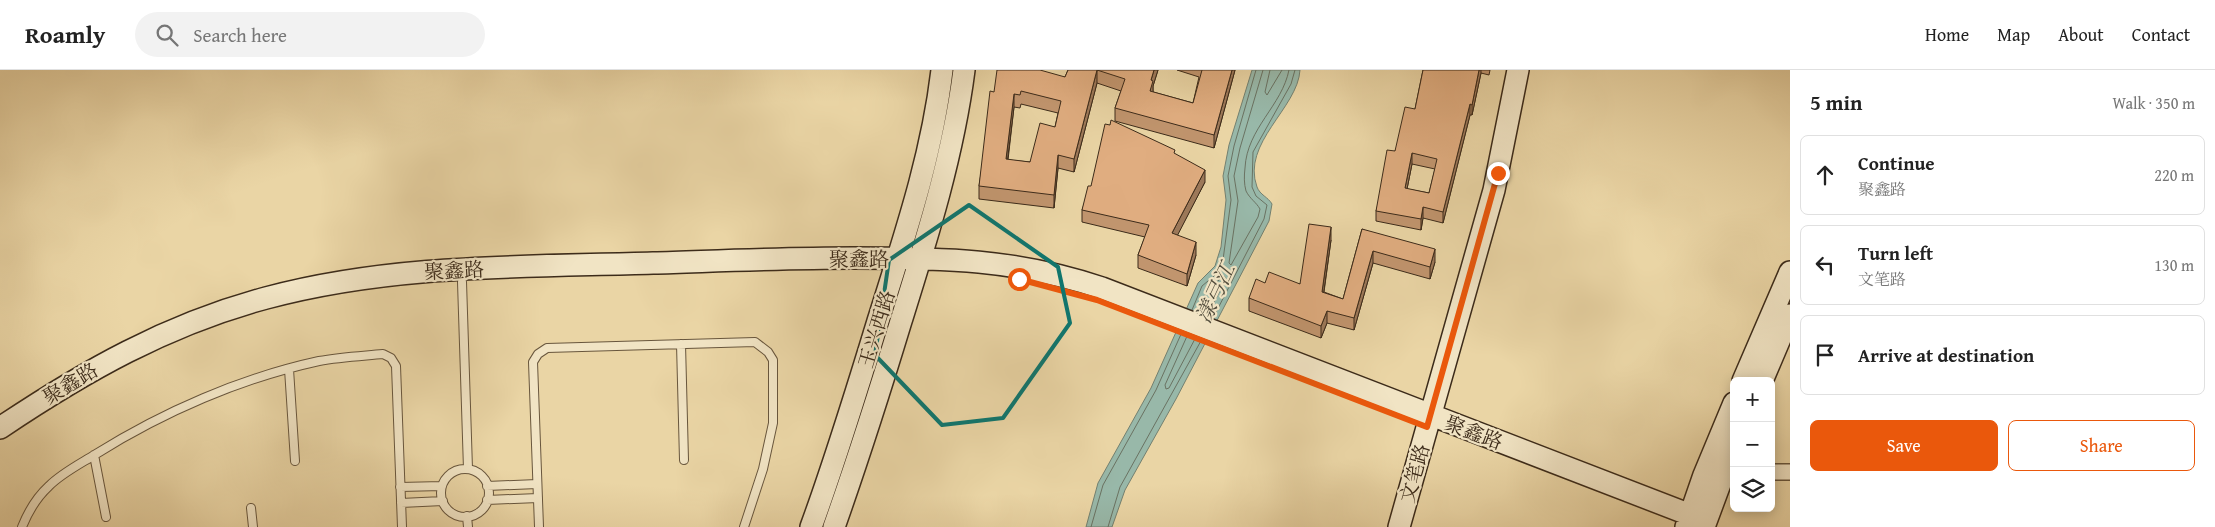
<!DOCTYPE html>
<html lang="en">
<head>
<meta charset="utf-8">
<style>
	body { margin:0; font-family:"Gentium Book Plus","Noto Serif SC",serif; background:#f2f2f2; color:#222 }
	.controls { position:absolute; right:15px; bottom:15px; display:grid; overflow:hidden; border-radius:8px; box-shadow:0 2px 12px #0003 }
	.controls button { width:45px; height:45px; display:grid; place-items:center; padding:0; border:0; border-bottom:1px solid #e0e0e0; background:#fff; color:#222; font:25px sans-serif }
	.stop { position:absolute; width:15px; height:15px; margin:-11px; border:4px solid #ea580c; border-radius:50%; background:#fff }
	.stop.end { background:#ea580c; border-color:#fff; box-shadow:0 1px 5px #0008 }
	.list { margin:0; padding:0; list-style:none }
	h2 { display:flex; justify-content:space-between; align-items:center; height:65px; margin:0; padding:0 20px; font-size:21px }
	h2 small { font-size:16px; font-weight:400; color:#767676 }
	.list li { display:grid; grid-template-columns:32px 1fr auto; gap:15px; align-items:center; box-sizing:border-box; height:80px; margin:0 10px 10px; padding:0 10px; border:1px solid #e0e0e0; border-radius:8px }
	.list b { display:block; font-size:19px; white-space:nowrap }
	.list p { margin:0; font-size:16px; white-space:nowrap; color:#767676 }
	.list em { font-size:16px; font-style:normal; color:#767676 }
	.actions { display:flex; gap:10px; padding:15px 20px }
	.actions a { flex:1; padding:11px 0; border:1px solid #ea580c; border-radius:8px; text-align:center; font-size:18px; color:#ea580c }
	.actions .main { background:#ea580c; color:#fff }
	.icon { flex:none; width:28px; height:28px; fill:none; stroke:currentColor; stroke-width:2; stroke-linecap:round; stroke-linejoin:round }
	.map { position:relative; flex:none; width:1790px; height:457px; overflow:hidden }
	header { display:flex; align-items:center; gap:30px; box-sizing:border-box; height:70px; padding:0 25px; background:#fff; border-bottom:1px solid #e0e0e0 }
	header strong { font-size:24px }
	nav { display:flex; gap:28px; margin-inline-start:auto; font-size:18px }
	.search { width:350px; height:45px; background:#f2f2f2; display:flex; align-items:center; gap:12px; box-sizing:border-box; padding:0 18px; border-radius:28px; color:#767676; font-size:19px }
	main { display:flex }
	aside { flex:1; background:#fff }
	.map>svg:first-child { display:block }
	.water { fill:#98b8a9; stroke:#738070 }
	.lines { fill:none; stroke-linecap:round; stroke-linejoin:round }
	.shore { stroke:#6a7262; stroke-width:1 }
	.lane-casing { stroke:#68563d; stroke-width:10 }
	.street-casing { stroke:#68563d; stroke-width:18 }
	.secondary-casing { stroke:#3c2b1a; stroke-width:24 }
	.lane { stroke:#f1e4c4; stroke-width:8 }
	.street { stroke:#f1e4c4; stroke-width:15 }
	.secondary { stroke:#f1e4c4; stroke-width:21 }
	.wall { fill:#c1956e; stroke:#3c2b1a; fill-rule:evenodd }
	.shaded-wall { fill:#9d795a; stroke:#3c2b1a }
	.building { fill:#e0ad80; stroke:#3c2b1a; fill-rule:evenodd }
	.route { stroke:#ea580c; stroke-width:6 }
	.marked { fill:none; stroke:#0f766e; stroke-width:4; stroke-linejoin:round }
	.labels { text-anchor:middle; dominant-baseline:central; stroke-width:4.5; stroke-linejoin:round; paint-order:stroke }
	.street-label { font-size:20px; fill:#3c2b1a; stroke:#f1e4c4 }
	.water-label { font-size:21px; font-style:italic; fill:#534e3e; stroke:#f1e4c4 }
</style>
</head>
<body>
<header>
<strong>Roamly</strong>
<div class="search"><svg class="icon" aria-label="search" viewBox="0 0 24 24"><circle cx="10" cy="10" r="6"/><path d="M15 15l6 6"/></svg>Search here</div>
<nav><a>Home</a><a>Map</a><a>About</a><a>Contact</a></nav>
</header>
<main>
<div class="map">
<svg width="1790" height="457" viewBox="0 0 1790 457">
	<rect width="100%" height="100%" fill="#ead5a5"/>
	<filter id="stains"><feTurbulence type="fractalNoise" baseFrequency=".004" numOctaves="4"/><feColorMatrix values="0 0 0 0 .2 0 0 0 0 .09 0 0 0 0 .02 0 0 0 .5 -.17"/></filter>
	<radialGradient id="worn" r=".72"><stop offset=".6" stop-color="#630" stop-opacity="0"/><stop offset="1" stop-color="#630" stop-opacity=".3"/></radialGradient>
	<path class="water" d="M1252 0H1300C1298 38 1241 73 1257 117 1260 125 1268 127 1272 134L1269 151 1176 329 1125 420 1112 457H1086L1098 413 1151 318 1198 213 1215 196 1221 177 1226 130 1223 106 1229 75Z"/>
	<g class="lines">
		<path class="shore" d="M1263 0 1240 78 1234 106 1238 131 1229 193 1231 195 1258 147 1260 139C1256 132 1250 129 1246 121 1244 114 1244 106 1245 98 1247 58 1282 36 1289 0
			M1270 0 1265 22 1267 25 1282 0
			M1192 240 1202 216 1214 206 1223 190 1231 130 1228 106 1234 76 1256 0
			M1197 242 1208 219 1224 206 1226 209 1207 246
			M1213 248 1264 149 1267 135 1256 126 1252 117 1253 82 1291 14 1295 0
			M1188 264 1165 315 1166 319 1169 318 1196 267
			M1091 457 1103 415 1156 320 1182 262
			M1108 457 1120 417 1202 269"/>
		<defs>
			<path id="lane" d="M462 212 468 399
				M681 274 684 390
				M289 299 295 391
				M94 385 106 447
				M441 423a24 24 0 1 1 48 0a24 24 0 1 1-48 0Z
				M487 416 537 414
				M400 417 442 416
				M487 430 538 428
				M401 433 443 431
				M251 438 253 457
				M467 446 468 457
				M22 457C28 442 37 427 49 416 62 403 80 394 96 384 163 342 241 308 319 291 340 287 362 286 383 284L391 288 396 296 402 457
				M539 457 533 292 538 284 547 278 755 272 768 282 773 290V353L763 399 744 457"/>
			<path id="street" d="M1771 402H1790"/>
			<path id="secondary" d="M1743 311 1790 202
				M1762 311 1790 245
				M0 358C85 301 166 255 266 228 392 194 523 197 653 193 719 191 786 188 853 188 942 188 1017 189 1102 218L1706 451
				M811 457C836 389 857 320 878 251 904 168 932 86 942 0
				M834 457C858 389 880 320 901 251 927 168 953 86 964 0
				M1399 457 1494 120 1518 0
				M1686 457 1704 405 1734 333
				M1704 457 1734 376"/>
		</defs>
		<use href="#lane" class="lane-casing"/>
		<use href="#street" class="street-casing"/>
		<use href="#secondary" class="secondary-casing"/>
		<use href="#lane" class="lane"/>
		<use href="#street" class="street"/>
		<use href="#secondary" class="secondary"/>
	</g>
	<path class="wall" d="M1068 0H1158L1153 16V22L1193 33 1199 7 1177 0H1235L1214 78 1115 51V38L1121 21 1097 13 1074 102 1058 98 1054 138 979 129V116L994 22 1065 7ZM1021 34 1058 43 1055 57 1030 92 1008 90 1014 37 1020 38Z
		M1423 0H1490L1489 5 1481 3 1472 45H1470L1443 153 1423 148 1421 160 1376 151V141L1395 81 1415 39ZM1412 94 1435 99 1429 123 1407 119Z
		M1175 84 1205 112 1177 165 1196 185 1187 216 1138 198V185L1145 167 1082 152V140L1091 116Z
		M1362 159 1435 192 1430 209 1373 193 1354 260 1327 253 1321 268 1249 241V228L1265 213 1300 214 1331 170 1324 222 1343 229Z"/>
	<path class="shaded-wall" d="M1097 0V13L1074 102V89Z
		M1154 0H1158L1153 16V23L1150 21 1151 10Z
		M1232 0H1235L1214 78V65Z
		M1479 0H1481V3L1472 45V35Z
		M1014 24V37L1006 102V89Z
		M1470 34V45L1443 153V142Z
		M1412 83V94L1405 129V118Z
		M1058 85V98L1054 138V125Z
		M1205 100V112L1172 176V163Z
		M1423 137V148L1421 160V149Z
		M1331 157V170L1322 234V222Z
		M1196 172V185L1187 216V204Z
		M1435 179V192L1430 209V197Z
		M1373 181V193L1354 260V248Z
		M1327 241V253L1321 268V256Z"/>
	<path class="building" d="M997 0H1040L1065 7 1068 0H1154L1151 10 1153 11 1150 21 1193 33 1202 0H1232L1214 65 1115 38 1125 9 1097 0 1074 89 1058 85 1054 125 979 116 990 21 994 22ZM1021 21 1061 31 1055 57 1040 53 1030 92 1006 89 1014 24 1020 25Z
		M1423 0H1479L1472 35 1470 34 1443 142 1423 137 1421 149 1376 141 1387 80 1395 81 1405 37 1415 39ZM1412 83 1437 89 1429 123 1405 118Z
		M1111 50 1175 80 1174 83 1205 100 1172 163 1196 172 1187 204 1138 185 1149 155 1082 140 1088 116H1091L1105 54 1110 55Z
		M1309 154 1331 157 1322 222 1343 229 1362 159 1435 179 1430 197 1373 181 1354 248 1327 241 1321 256 1249 228 1256 209 1265 213 1269 202 1300 214Z"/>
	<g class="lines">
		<path class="route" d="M1019 209 1097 230 1427 357 1498 103"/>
	</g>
	<path class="marked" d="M969 135 1058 197 1070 253 1003 348 942 355 875 285 889 190Z"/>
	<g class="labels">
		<g class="street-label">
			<text x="859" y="188">聚鑫路</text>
			<text transform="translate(454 200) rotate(-3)">聚鑫路</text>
			<text transform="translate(876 259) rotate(-73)">玉兴西路</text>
			<text transform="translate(70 313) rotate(-31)">聚鑫路</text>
			<text transform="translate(1474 362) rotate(21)">聚鑫路</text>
			<text transform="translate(1414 403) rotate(-74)">文笔路</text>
		</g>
		<g class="water-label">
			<text transform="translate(1215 223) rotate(-65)">漾弓江</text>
		</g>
	</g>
	<rect width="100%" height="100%" filter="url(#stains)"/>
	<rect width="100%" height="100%" fill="url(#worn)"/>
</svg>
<div class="controls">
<button>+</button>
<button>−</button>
<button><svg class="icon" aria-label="layers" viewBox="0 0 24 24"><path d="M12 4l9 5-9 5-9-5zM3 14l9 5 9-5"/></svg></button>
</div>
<div class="stop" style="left:1019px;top:209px"></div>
<div class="stop end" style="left:1498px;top:103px"></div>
</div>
<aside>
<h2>5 min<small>Walk · 350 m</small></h2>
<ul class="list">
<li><svg class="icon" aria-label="ahead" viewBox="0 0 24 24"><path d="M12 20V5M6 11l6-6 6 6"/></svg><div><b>Continue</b><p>聚鑫路</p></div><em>220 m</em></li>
<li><svg class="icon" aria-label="left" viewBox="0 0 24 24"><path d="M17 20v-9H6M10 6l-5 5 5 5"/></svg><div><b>Turn left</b><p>文笔路</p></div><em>130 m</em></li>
<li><svg class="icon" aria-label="arrive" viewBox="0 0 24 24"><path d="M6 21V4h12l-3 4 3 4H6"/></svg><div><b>Arrive at destination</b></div></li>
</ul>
<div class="actions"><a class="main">Save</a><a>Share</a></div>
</aside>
</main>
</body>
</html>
